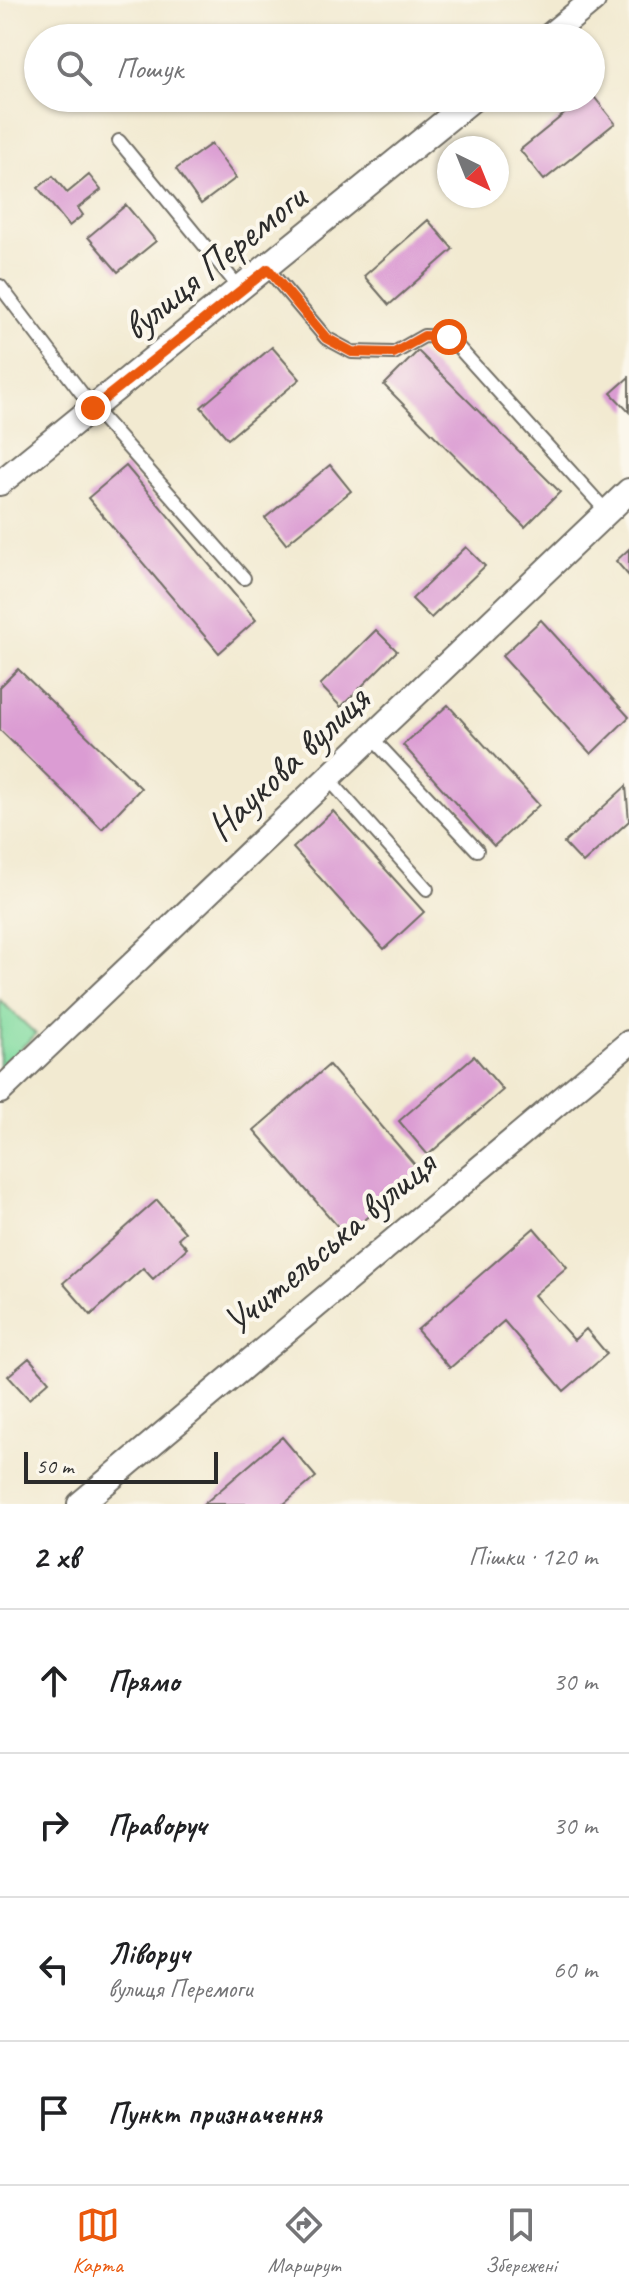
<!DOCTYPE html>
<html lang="uk">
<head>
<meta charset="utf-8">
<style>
	body { margin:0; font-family:Caveat,sans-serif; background:#f2f2f2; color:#202124 }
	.compass { position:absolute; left:437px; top:136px; width:72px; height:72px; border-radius:50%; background:#fff; box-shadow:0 2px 6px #0004; rotate:137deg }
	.scale { position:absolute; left:24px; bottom:20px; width:194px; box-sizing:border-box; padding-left:8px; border:4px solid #2b2b2b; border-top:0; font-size:22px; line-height:28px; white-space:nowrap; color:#2b2b2b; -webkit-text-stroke:6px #fbf7ec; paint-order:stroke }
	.stop { position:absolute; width:24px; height:24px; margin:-18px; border:6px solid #ea580c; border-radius:50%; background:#fff }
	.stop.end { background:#ea580c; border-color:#fff; box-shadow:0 2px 8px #0008 }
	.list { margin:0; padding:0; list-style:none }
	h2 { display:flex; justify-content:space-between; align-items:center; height:104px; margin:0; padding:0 32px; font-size:34px }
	h2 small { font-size:26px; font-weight:400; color:#757577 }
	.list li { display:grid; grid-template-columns:52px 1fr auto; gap:24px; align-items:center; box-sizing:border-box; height:144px; padding:0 32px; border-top:2px solid #e0e0e0 }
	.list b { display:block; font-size:30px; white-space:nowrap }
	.list p { margin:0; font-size:26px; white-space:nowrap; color:#757577 }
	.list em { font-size:26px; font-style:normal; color:#757577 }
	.icon { flex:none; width:44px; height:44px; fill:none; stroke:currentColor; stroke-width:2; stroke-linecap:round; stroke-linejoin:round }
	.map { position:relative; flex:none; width:629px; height:1504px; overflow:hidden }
	.search { position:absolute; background:#fff; box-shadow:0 2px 6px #0004; left:24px; right:24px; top:24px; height:88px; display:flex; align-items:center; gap:20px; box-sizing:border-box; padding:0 28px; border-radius:44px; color:#757577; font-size:30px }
	.sheet { height:680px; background:#fff }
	nav { display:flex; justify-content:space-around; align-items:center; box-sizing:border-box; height:112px; border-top:2px solid #e0e0e0; background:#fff; font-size:22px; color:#757577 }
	nav a { display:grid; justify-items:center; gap:4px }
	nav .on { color:#ea580c }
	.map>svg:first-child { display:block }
	.green { fill:#84dca1; stroke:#588466; stroke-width:2 }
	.building { fill:#db9cd3 }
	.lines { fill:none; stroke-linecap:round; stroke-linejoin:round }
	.lane-casing { stroke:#716e65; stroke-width:16 }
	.street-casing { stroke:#716e65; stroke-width:28 }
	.lane { stroke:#fff; stroke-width:12 }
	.street { stroke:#fff; stroke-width:24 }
	.route { stroke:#ea580c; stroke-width:10 }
	.labels { text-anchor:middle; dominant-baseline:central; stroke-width:8; stroke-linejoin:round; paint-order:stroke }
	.street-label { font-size:40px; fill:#2b2b2b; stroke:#fbf7ec }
</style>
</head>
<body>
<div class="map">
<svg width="629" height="1504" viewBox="0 0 629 1504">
	<rect width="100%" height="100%" fill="#fbf7ec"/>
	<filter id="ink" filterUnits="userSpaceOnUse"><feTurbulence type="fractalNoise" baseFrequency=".0125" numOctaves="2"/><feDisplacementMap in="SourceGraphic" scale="16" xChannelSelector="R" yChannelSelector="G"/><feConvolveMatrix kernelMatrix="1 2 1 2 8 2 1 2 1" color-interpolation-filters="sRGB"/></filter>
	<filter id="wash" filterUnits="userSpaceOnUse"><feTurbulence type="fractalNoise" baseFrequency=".006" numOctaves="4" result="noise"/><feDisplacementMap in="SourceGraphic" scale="32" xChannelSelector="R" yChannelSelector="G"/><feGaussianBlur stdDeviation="1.8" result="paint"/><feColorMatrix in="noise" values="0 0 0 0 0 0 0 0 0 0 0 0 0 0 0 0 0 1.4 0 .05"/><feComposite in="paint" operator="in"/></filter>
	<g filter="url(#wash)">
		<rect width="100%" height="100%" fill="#f2ead1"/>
		<path class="green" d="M0 1000 36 1034 0 1068Z"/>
		<g id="blocks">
			<path class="building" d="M591 93 615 123 544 180 520 150 584 98H591Z
				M211 144 236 178 201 204 176 169Z
				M89 175 101 190 78 208 83 215 69 226 38 188 53 176 67 193Z
				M126 205 156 241 118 272 88 237Z
				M428 220 453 249 389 305 364 276Z
				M272 347 300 379 228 439 201 407Z
				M418 351 560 492 525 527 384 385Z
				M629 377V412L611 393Z
				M330 465 351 491 286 544 265 518Z
				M126 466 256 620 219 653 88 498Z
				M466 547 485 566 431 618 412 599Z
				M629 549V576L616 561Z
				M541 620 629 717 591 754 502 656Z
				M376 630 397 651 341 707 320 685Z
				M18 669 141 788 102 829 0 730V687Z
				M448 705 539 805 494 846 403 745Z
				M626 786 629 821 583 863 564 843Z
				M333 811 424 912 384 949 293 848Z
				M474 1056 503 1090 428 1155 399 1121Z
				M329 1065 421 1172 346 1236 254 1130Z
				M157 1200 185 1232 178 1238 187 1248 153 1279 143 1268 91 1315 63 1283Z
				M534 1228 567 1267 534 1295 574 1340 586 1329 607 1354 564 1391 504 1321 450 1368 417 1330Z
				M29 1358 49 1381 29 1399 8 1376Z
				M282 1437 316 1477 284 1504H204Z"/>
		</g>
	</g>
	<g filter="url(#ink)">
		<use href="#blocks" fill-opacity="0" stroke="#716e65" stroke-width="2"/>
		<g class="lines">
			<defs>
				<path id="lane" d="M119 141 241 290
					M268 269 326 338 352 352 394 353 424 336 449 337 607 512
					M0 286 93 408 244 578
					M371 737 477 850
					M327 777 427 889"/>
				<path id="street" d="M547 38 593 0
					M0 483 474 98
					M0 1091 629 491
					M80 1504 629 1043"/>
			</defs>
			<use href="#lane" class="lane-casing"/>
			<use href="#street" class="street-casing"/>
			<use href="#lane" class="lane"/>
			<use href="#street" class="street"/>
		</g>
	</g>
	<g class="lines" filter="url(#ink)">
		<path class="route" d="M93 408 268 269 326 338 352 352 394 353 424 336 449 337"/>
	</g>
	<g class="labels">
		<g class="street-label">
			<text transform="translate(214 262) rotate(-39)">вулиця Перемоги</text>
			<text transform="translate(288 763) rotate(-43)">Наукова вулиця</text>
			<text transform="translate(329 1243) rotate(-40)">Учительська вулиця</text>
		</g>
	</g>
</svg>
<svg class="compass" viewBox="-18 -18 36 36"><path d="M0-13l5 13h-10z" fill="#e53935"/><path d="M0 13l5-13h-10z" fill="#757577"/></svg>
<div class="scale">50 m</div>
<div class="stop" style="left:449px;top:337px"></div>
<div class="stop end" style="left:93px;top:408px"></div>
<div class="search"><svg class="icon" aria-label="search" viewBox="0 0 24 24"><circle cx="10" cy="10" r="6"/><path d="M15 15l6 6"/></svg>Пошук</div>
</div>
<section class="sheet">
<h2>2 хв<small>Пішки · 120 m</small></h2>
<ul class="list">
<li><svg class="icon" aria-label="ahead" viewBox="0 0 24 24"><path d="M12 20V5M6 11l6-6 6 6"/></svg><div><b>Прямо</b></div><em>30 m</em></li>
<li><svg class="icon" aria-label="right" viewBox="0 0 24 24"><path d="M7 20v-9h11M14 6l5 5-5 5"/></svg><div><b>Праворуч</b></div><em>30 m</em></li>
<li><svg class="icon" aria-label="left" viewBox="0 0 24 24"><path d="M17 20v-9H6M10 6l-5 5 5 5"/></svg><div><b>Ліворуч</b><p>вулиця Перемоги</p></div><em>60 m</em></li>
<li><svg class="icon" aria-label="arrive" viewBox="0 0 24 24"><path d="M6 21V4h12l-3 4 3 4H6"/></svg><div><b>Пункт призначення</b></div></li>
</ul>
</section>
<nav>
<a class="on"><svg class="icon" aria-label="map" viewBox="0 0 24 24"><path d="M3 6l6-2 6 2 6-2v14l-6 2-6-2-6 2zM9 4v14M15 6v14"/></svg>Карта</a>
<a><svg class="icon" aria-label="directions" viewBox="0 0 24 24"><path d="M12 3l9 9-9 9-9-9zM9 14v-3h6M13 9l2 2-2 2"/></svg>Маршрут</a>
<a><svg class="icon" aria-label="saved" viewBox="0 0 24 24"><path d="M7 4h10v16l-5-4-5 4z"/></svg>Збережені</a>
</nav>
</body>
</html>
